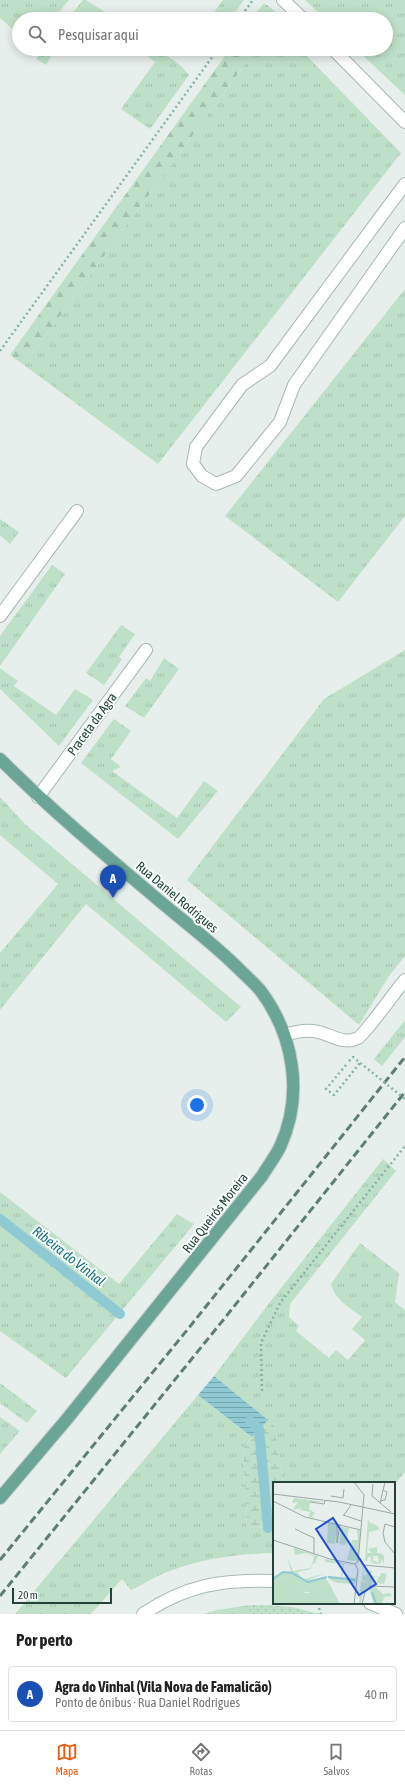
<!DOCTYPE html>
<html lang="pt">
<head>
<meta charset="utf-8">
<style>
	body { margin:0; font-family:"Asap Condensed",sans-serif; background:#f6f6f6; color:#222 }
	.scale { position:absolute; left:12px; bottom:10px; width:100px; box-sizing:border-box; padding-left:4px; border:2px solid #24423a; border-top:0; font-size:11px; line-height:14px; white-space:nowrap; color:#24423a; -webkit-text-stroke:3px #f7fbf9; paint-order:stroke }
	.you { position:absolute; left:197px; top:1105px; width:14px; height:14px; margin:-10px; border:3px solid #fff; border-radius:50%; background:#1a73e8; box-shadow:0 0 0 6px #1a73e833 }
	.badge { display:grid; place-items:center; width:26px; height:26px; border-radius:50%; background:#ea580c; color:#fff; font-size:13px; font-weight:700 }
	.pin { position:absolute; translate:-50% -33px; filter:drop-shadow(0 1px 2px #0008) }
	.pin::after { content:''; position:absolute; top:21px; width:14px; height:12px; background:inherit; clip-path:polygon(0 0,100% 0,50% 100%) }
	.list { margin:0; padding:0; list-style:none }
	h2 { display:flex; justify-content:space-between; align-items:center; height:52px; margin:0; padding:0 16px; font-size:17px }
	h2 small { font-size:13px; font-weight:400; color:#767676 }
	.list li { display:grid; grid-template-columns:26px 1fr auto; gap:12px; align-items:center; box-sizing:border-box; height:56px; margin:0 8px 8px; padding:0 8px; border:1px solid #e0e0e0; border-radius:4px }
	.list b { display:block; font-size:15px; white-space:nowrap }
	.list p { margin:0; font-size:13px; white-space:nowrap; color:#767676 }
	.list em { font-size:13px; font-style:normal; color:#767676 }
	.icon { flex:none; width:22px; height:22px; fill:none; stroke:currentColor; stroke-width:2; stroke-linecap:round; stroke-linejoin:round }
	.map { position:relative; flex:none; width:405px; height:1614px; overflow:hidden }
	.search { position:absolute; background:#fff; box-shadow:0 2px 10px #0003; left:12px; right:12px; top:12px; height:44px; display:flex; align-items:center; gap:10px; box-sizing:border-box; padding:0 14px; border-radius:22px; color:#767676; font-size:15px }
	.sheet { height:116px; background:#fff }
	nav { display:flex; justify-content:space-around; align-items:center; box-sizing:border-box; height:56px; border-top:1px solid #e0e0e0; background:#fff; font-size:11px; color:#767676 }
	nav a { display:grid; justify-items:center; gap:2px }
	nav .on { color:#ea580c }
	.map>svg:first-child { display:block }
	.grass { fill:url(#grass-tufts) }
	.forest { fill:url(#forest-firs) }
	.wetland { fill:url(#wetland-marsh) }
	.park { fill:url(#park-dots) }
	.water { fill:url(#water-rules) }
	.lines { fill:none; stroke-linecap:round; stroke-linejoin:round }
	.stream { stroke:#8ec9d4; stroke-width:10 }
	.minor-casing { stroke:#a8b8b2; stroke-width:14 }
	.major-casing { stroke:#c2cac8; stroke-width:14 }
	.path { stroke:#86b3a5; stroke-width:2.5; stroke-dasharray:2 3; stroke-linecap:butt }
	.minor { stroke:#fff; stroke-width:12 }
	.major { stroke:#6aa596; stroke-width:12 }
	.rail { stroke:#5f7d75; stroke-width:3; stroke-dasharray:8 4; stroke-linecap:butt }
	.path-bridge { stroke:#86b3a5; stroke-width:2.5; stroke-dasharray:2 3; stroke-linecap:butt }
	.labels { text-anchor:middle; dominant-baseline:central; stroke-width:4; stroke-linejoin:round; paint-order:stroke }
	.street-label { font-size:13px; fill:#24423a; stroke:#f7fbf9 }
	.water-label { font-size:14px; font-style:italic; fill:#1c6f80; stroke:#f7fbf9 }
	.inset-river { fill:none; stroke:#8ec9d4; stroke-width:2 }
	.inset-road { fill:none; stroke:#98aaa4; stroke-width:1 }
	.view { fill:#1d4ed8; fill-opacity:0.15; stroke:#1d4ed8; stroke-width:2 }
	.inset-edge { fill:none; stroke:#24423a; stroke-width:2 }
</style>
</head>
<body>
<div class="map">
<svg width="405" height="1614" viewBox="0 0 405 1614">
	<defs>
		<pattern id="grass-tufts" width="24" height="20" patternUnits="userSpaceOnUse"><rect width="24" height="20" fill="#bfe0c8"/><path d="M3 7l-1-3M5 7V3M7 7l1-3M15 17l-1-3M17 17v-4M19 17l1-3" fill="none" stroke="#a4c1ad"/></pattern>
		<pattern id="forest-firs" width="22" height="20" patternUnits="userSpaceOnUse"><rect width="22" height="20" fill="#bfe0c8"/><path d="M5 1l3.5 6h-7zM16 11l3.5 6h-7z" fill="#a4c1ad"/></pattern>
		<pattern id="wetland-marsh" width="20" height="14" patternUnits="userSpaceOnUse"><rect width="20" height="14" fill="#bfe0c8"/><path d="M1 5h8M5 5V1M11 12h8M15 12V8" fill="none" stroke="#a4c1ad"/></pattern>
		<pattern id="park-dots" width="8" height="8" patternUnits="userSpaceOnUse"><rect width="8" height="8" fill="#bfe0c8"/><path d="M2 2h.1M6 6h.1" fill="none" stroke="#a4c1ad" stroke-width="1.8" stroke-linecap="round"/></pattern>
		<pattern id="water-rules" width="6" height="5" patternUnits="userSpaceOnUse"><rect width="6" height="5" fill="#8ec9d4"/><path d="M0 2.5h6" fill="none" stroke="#74a5ad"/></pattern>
	</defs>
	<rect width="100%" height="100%" fill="#e6efeb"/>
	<path class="grass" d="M0 0H69L53 19H19V34L0 18Z
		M83 0H86L116 19H68Z
		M223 0H244L230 19H209Z
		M305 0H405V95L356 49H386V19H325Z
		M44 49H55L46 65 36 59Z
		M138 49H158L181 66 189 75 150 129 121 109 155 62Z
		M256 49H300L401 153 158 464 24 365Z
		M405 289V516L338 602 225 516Z
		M0 519 19 532 10 544 0 535Z
		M52 565 65 574 0 666V636Z
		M121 625 135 634 119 657 122 659 104 685 86 673Z
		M405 650V956L389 976 359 1025 187 880 324 699Z
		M164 658 179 669 144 718 125 706 146 678 150 681Z
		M0 668 18 681 14 686 56 715 75 689 93 700 59 746 0 689Z
		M114 719 131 731 111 759 121 767 112 771 177 818 204 781 218 791 178 839 81 763Z
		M0 797 26 825 241 1007 226 1022 86 904 0 1010V953L58 884 0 835Z
		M405 1020V1037L382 1066 374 1059Z
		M383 1159 396 1171 290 1304 289 1317 299 1326 296 1331 329 1358 336 1350 348 1360 365 1340 352 1329 362 1317C350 1308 335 1300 331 1284L360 1243 399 1273 395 1302 405 1310V1472L394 1485V1483H283L272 1415 268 1420 214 1376 270 1302Z
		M0 1192 119 1284 177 1214 194 1224 66 1378 0 1331Z
		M0 1383 37 1411 27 1423 0 1403Z
		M198 1395 252 1437 243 1448 247 1527 274 1528V1553C238 1554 204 1558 170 1571 157 1575 144 1584 131 1590L122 1579 91 1614H15Z
		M0 1417 20 1431 0 1454Z
		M250 1605C267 1606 298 1604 312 1614H204L217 1610Z"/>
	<path class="forest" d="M264 3 280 15 278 19H252Z
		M230 49H256L24 365 10 355Z"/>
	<path class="wetland" d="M272 1414 283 1483H274V1528L247 1527 243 1448Z"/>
	<path class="park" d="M250 1605 279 1606 322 1614H249Z"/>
	<path class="water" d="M214 1376 268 1420 252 1437 198 1395Z"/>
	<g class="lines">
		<path class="stream" d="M0 1219 120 1314
			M250 1421 259 1429 268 1528"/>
		<defs>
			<path id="minor" d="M283 0 303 19
				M333 49 405 122
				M405 184 270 366 242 385 196 447 193 464 202 476 216 484 236 476 280 422 294 385 405 228
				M0 616 77 511
				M38 797 146 650
				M285 1035C294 1032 303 1030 313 1031 328 1032 342 1046 358 1038 365 1034 397 989 405 980
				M370 1603 396 1614
				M143 1614C186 1585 223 1579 274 1581"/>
			<path id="major" d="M0 759C47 806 98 849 149 892 179 918 211 941 239 969 246 976 254 983 260 990 294 1035 304 1095 280 1147 275 1157 268 1166 262 1176L67 1419 0 1498"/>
		</defs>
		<use href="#minor" class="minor-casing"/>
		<use href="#major" class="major-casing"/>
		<path class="path" d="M239 19 253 0
			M0 351 218 49
			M346 1065 326 1089 334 1095 360 1063
			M262 1391 261 1343 280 1303 405 1146
			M319 1608 321 1614"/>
		<use href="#minor" class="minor"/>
		<use href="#major" class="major"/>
		<path class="rail" d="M0 1560 192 1324 405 1057
			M0 1596 224 1319 405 1092"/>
		<path class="path-bridge" d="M349 1061 353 1057 405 1099"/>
	</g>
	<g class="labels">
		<g class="street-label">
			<text transform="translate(92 724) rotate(-54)">Praceta da Agra</text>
			<text transform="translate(177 897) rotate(40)">Rua Daniel Rodrigues</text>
			<text transform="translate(215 1213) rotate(-52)">Rua Queirós Moreira</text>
		</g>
		<g class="water-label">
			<text transform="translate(69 1256) rotate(38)">Ribeira do Vinhal</text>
		</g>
	</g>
	<g transform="translate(273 1482)">
		<rect width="122" height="122" fill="#e6efeb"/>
		<path d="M21 16 51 20H37L36 27 42 31 39 34 41 36 36 35 37 30 28 28 26 31 28 26 20 28 25 20 19 21ZM95 36 96 40 105 44 106 48 109 47 96 50 94 71H99L95 67 104 65V71H108L111 74V83L109 77 107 82 99 81 100 78 106 81 105 74H99L101 76 97 81 98 75H95L94 80 92 78ZM55 41 64 42 62 62 54 61ZM68 45 76 46 73 63 66 62ZM84 47 88 49 85 79 74 78 79 58H85ZM21 66 45 74 42 81 51 83 40 81 38 87 24 90 30 98 52 91 34 99 51 95 56 101 47 104 39 111 29 109 26 103 14 95 0 100V94L18 89 14 75 20 89 38 86 41 74 32 71 22 73ZM52 77 80 83 71 82 69 95 82 96 84 92 83 102 64 101 56 97 55 94 68 95 69 82 52 80ZM90 84 91 94 94 92 91 88 99 89 98 94 107 95 108 91H112V96L113 91 114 93 111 102 104 101 105 95 99 96 100 102 90 109 88 122H86L88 99 96 102 89 98Z" fill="#bfe0c8"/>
		<path d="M14 95 22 99 32 111H39L47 104 56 101 67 122H0V100Z" fill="#bfe0c8"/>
		<path d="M101 104 110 112 117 111 119 114 111 115 109 122H101L96 106Z" fill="#bfe0c8"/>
		<path class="inset-river" d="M55 95 82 98M0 97 10 90 19 91 35 100 54 95M99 110 103 122"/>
		<path class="inset-road" d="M81 0 91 13 85 80 82 82M100 2 99 14 118 30M0 12 66 20 122 32M58 14 70 16 71 7M0 19 32 35 88 48M107 19 112 18 114 10 110 8M37 20 51 22 52 19M107 21 112 0M70 33 88 39M71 33 78 23M64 41V61L67 42M122 45 112 42 110 51 112 60 122 72M22 47 41 56V72M0 58 57 77 82 82 85 88 81 122M91 83 122 86M89 122 92 110 97 104 122 105"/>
		<path class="view" d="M60 36 103 102 86 113 43 47Z"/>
		<rect width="122" height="122" class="inset-edge"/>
	</g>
</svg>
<div class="scale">20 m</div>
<div class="you"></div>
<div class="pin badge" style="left:113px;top:898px;background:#1a4fb4">A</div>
<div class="search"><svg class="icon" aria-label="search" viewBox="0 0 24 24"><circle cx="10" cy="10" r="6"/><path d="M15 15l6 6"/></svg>Pesquisar aqui</div>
</div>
<section class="sheet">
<h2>Por perto<small></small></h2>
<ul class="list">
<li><span class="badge" style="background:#1a4fb4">A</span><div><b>Agra do Vinhal (Vila Nova de Famalicão)</b><p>Ponto de ônibus · Rua Daniel Rodrigues</p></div><em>40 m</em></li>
</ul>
</section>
<nav>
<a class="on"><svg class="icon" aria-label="map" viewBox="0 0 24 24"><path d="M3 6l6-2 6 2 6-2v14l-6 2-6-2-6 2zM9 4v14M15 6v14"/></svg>Mapa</a>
<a><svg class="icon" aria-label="directions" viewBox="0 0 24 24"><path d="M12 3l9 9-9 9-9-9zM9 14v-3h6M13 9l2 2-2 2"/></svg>Rotas</a>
<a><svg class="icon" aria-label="saved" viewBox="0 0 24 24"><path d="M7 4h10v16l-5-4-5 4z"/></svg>Salvos</a>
</nav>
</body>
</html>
